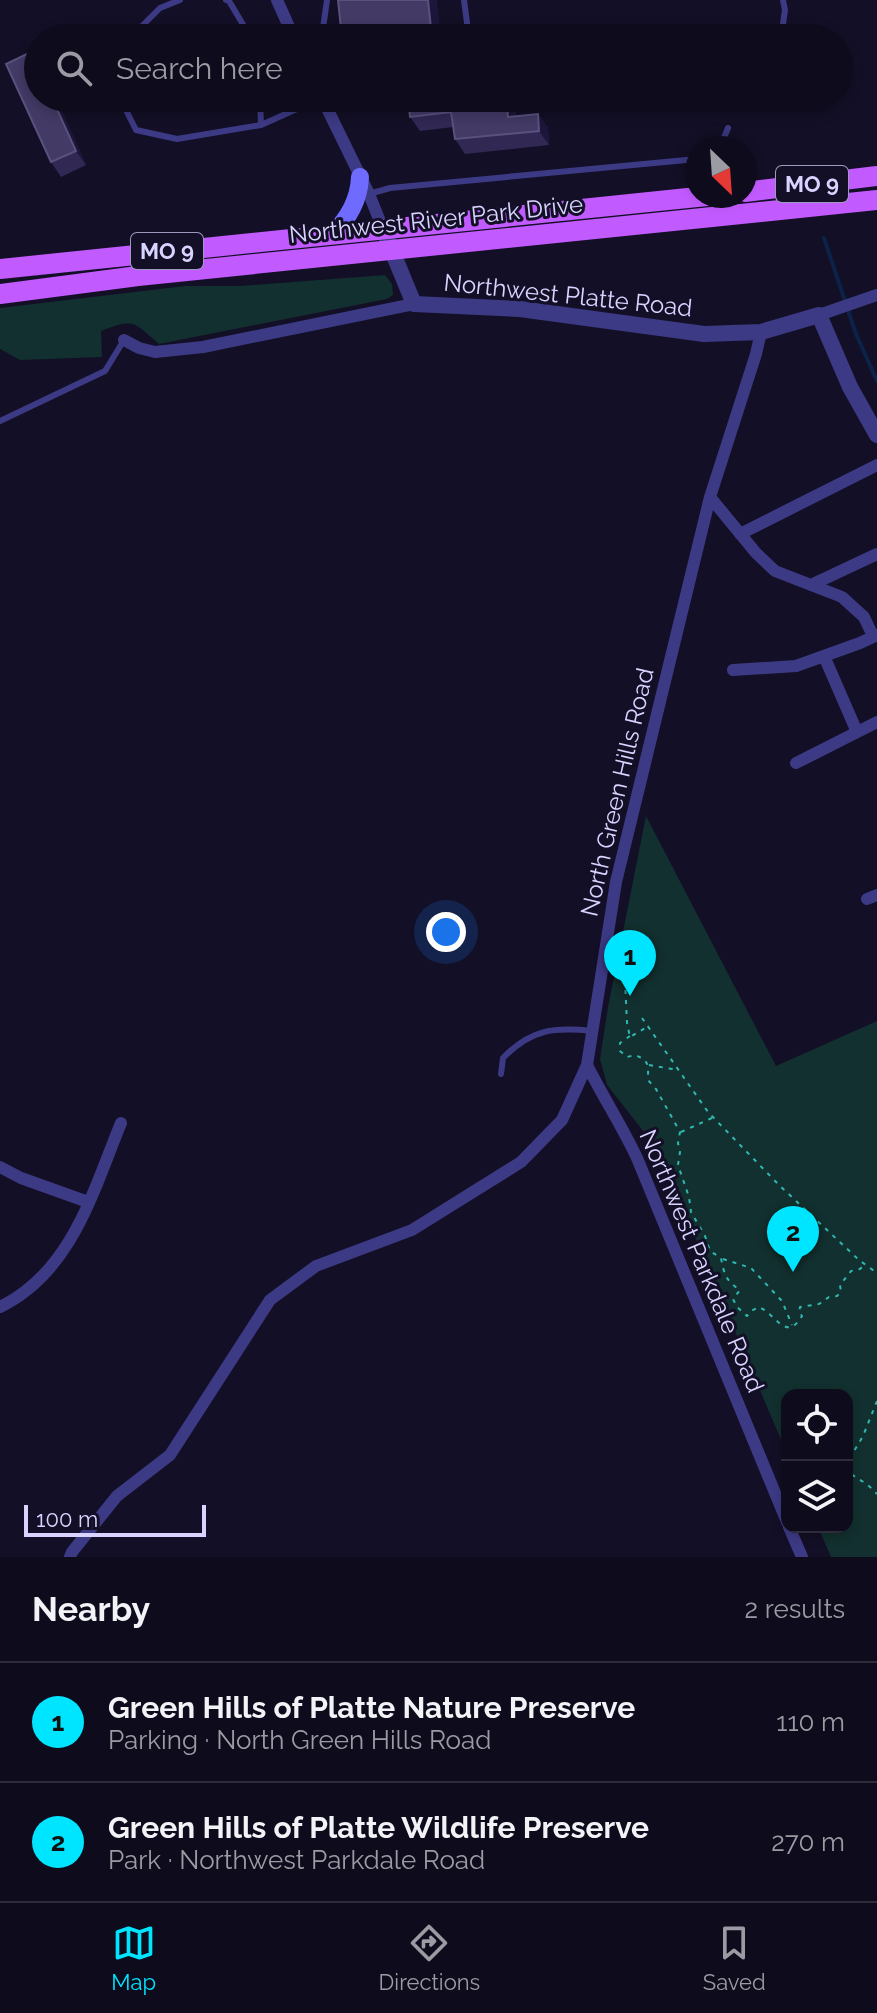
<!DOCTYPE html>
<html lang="en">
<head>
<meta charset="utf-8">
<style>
	body { margin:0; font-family:Raleway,sans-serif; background:#171425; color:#f1f3f6 }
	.controls { position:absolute; right:24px; bottom:24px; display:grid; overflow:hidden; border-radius:16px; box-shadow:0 4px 12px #0003 }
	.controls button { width:72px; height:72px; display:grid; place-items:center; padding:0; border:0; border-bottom:2px solid #2e2b3b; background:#0e0b1c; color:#f1f3f6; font:40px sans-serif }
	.compass { position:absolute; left:685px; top:136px; width:72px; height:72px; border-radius:50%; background:#0e0b1c; box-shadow:0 4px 12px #0003; rotate:155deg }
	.scale { position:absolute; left:24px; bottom:20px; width:182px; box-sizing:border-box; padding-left:8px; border:4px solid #d9d4ff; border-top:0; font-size:22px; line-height:28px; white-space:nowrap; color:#d9d4ff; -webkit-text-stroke:6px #130f26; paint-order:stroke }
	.you { position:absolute; left:446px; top:932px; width:28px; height:28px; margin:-20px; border:6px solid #fff; border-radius:50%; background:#1a73e8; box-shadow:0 0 0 12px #1a73e833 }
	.badge { display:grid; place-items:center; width:52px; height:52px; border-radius:50%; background:#00e5ff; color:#111; font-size:26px; font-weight:700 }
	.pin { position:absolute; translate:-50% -66px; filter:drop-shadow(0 2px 4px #0008) }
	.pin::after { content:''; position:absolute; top:42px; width:28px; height:24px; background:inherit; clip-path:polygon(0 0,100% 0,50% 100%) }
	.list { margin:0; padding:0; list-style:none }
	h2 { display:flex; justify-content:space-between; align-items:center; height:104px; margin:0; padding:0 32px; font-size:34px }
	h2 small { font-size:26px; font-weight:400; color:#9b9ba3 }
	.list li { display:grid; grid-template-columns:52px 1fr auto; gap:24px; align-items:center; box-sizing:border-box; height:120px; padding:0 32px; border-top:2px solid #2e2b3b }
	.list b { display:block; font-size:30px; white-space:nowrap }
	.list p { margin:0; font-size:26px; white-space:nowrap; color:#9b9ba3 }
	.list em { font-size:26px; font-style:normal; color:#9b9ba3 }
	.icon { flex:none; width:44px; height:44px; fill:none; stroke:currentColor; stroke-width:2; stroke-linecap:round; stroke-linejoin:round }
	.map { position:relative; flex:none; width:877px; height:1557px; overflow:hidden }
	.search { position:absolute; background:#0e0b1c; box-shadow:0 4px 12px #0003; left:24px; right:24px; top:24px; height:88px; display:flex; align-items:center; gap:20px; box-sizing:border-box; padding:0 28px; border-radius:44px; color:#9b9ba3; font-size:30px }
	.sheet { height:344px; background:#0e0b1c }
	nav { display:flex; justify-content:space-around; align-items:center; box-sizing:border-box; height:112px; border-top:2px solid #2e2b3b; background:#0e0b1c; font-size:22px; color:#9b9ba3 }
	nav a { display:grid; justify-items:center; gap:4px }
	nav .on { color:#00e5ff }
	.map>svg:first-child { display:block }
	.green { fill:#12302f }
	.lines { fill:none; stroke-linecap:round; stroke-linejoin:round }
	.stream { stroke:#0c2248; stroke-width:4 }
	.path { stroke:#2fb8b0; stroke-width:2; stroke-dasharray:4 6; stroke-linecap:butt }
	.service { stroke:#3d3a85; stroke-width:6 }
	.minor { stroke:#3d3a85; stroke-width:12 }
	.tertiary { stroke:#3d3a85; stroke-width:16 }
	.secondary { stroke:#6f6bff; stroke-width:18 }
	.primary { stroke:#c25bff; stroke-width:20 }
	.wall { fill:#312854 }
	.shaded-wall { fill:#1d163a }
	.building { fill:#433a66; stroke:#5a527e; stroke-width:2 }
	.labels { text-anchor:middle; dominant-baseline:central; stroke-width:6; stroke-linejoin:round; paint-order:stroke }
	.shield { fill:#130f26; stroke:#9e99be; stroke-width:2 }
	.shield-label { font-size:22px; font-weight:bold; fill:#d9d4ff }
	.street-label { font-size:24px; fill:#d9d4ff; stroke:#130f26 }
</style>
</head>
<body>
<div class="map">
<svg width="877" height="1557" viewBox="0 0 877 1557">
	<rect width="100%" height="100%" fill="#130f26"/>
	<path class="green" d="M385 275 392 284 393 295 387 299 159 344C133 322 135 318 101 331L102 357 20 360 0 349V308L185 286H240Z
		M646 816 776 1066 877 1021V1557H831L818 1527H847V1395H787V1454L658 1150 607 1085 600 1059 608 1007Z"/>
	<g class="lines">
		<path class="stream" d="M824 238 856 334 877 381"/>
		<path class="path" d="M625 980 627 1023 630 1037 647 1027
			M642 1018 708 1112 779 1185 859 1260 877 1273
			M630 1036 620 1043V1051L627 1057 635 1055C650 1061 648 1065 648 1080L656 1089 680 1132 678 1143 680 1152 678 1165 689 1197 691 1212 705 1236 710 1251 721 1258C724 1274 726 1281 740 1290L733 1299 737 1307 747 1316 751 1311 759 1307C776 1314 786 1343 802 1316L799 1312 800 1307 819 1304 829 1297 837 1296 841 1292 840 1285 851 1271 860 1269 865 1264
			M649 1065 678 1070
			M681 1132 712 1118
			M723 1259 751 1268 782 1301 792 1325
			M877 1401 863 1436 850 1458 851 1474 868 1485 877 1494"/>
		<path class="service" d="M226 0 229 1 251 38
			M464 0 469 38
			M323 28 327 0
			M130 38 160 8 180 0
			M313 38 323 28 329 38
			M781 38 785 10 783 0
			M120 98 136 130 177 139 261 125 308 104 322 100
			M260 98 261 125
			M715 148 723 140 728 128
			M369 194 390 188 697 159
			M0 421 105 371 124 340
			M501 1074 503 1058C531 1029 554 1027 593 1031"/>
		<path class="minor" d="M277 0 294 38
			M322 98 369 194 383 229
			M819 315 877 295
			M124 340 139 348 155 352 203 347 414 304
			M710 497 756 553 775 571 842 597 864 617 873 636
			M740 534 877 465
			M811 585 877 554
			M824 656 857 732
			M733 670 796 666 860 643 877 635
			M796 763 877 722
			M867 899 877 895
			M587 1065C603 1097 622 1126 637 1158L787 1522
			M0 1167 21 1178 88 1202
			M0 1307C72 1272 93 1191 121 1123
			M789 1527 802 1557
			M70 1557 72 1552 117 1496 170 1455 270 1300 316 1266 412 1230 521 1162 562 1120 587 1065 616 882 710 497 756 354 761 332"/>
		<path class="tertiary" d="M383 229 414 304 520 309 704 334 761 332 819 315 850 387 877 435"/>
		<path class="secondary" d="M333 234C349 217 359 200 360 177"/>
		<path class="primary" d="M745 192 877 176
			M0 269 707 196
			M0 294 138 276 877 200"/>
	</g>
	<path class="wall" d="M38 98H56L86 165 61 177 51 162Z
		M141 98H239V101L156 109 154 106 147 107Z
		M408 98H514L516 116 538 114 548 128 549 145 465 154 455 139 453 127 420 131 410 117Z"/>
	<path class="shaded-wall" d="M428 0H437L441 38H432Z
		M224 29 231 38H225Z
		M52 98H56L86 165 76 151Z
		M506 98H514L518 131 508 117Z
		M538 114 548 128 549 145 539 131Z"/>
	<path class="building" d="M338 0H428L432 38H342Z
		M224 29 225 38H141V37Z
		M31 52 38 66V98H52L76 151 51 162 6 64Z
		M408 98H506L508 117 538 114 539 131 455 139 451 112 410 117Z"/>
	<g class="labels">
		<g class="shield">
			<rect x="776" y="166" width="72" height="36" rx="6"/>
			<rect x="131" y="233" width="72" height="36" rx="6"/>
		</g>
		<g class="shield-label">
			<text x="812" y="184">MO 9</text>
			<text x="167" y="251">MO 9</text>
		</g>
		<g class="street-label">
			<text transform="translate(436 219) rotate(-6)">Northwest River Park Drive</text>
			<text transform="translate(568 295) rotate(6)">Northwest Platte Road</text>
			<text transform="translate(617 792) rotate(-77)">North Green Hills Road</text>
			<text transform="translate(702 1261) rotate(67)">Northwest Parkdale Road</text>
		</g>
	</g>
</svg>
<div class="controls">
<button><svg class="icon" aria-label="locate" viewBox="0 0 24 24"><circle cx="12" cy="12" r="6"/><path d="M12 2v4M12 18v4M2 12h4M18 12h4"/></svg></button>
<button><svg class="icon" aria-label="layers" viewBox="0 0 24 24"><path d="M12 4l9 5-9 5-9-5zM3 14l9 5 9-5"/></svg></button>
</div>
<svg class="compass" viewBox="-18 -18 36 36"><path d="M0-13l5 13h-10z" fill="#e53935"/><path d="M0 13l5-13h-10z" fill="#9b9ba3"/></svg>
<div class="scale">100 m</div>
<div class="you"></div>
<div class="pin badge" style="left:630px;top:996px">1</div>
<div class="pin badge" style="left:793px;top:1272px">2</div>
<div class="search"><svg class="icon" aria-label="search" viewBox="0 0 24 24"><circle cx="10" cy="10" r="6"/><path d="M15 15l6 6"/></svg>Search here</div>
</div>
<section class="sheet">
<h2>Nearby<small>2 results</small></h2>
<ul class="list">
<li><span class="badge">1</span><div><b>Green Hills of Platte Nature Preserve</b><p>Parking · North Green Hills Road</p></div><em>110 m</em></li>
<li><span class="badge">2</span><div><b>Green Hills of Platte Wildlife Preserve</b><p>Park · Northwest Parkdale Road</p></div><em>270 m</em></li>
</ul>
</section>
<nav>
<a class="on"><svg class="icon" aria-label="map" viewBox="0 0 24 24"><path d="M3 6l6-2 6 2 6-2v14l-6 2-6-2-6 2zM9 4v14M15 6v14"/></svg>Map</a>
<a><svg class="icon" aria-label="directions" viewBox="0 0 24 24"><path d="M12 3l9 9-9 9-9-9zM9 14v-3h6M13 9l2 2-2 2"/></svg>Directions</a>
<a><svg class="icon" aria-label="saved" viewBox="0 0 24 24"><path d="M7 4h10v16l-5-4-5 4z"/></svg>Saved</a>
</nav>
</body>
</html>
